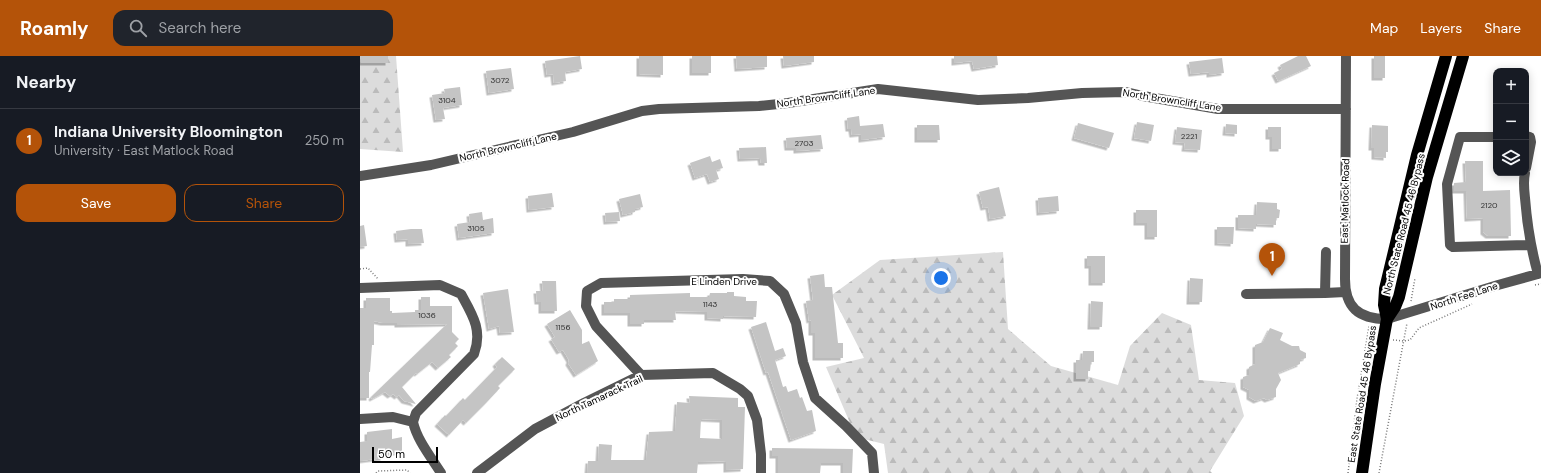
<!DOCTYPE html>
<html lang="en">
<head>
<meta charset="utf-8">
<style>
	body { margin:0; font-family:"DM Sans",sans-serif; background:#20242c; color:#f1f3f6 }
	.controls { position:absolute; right:12px; top:12px; display:grid; overflow:hidden; border-radius:8px; box-shadow:0 2px 10px #0003 }
	.controls button { width:36px; height:36px; display:grid; place-items:center; padding:0; border:0; border-bottom:1px solid #363941; background:#171b24; color:#f1f3f6; font:20px sans-serif }
	.scale { position:absolute; left:12px; bottom:10px; width:66px; box-sizing:border-box; padding-left:4px; border:2px solid #000; border-top:0; font-size:11px; line-height:14px; white-space:nowrap; color:#000; -webkit-text-stroke:3px #fff; paint-order:stroke }
	.you { position:absolute; left:581px; top:222px; width:14px; height:14px; margin:-10px; border:3px solid #fff; border-radius:50%; background:#1a73e8; box-shadow:0 0 0 6px #1a73e833 }
	.badge { display:grid; place-items:center; width:26px; height:26px; border-radius:50%; background:#b45309; color:#fff; font-size:13px; font-weight:700 }
	.pin { position:absolute; translate:-50% -33px; filter:drop-shadow(0 1px 2px #0008) }
	.pin::after { content:''; position:absolute; top:21px; width:14px; height:12px; background:inherit; clip-path:polygon(0 0,100% 0,50% 100%) }
	.list { margin:0; padding:0; list-style:none }
	h2 { display:flex; justify-content:space-between; align-items:center; height:52px; margin:0; padding:0 16px; font-size:17px }
	h2 small { font-size:13px; font-weight:400; color:#9ea1a6 }
	.list li { display:grid; grid-template-columns:26px 1fr auto; gap:12px; align-items:center; box-sizing:border-box; height:64px; padding:0 16px; border-top:1px solid #363941 }
	.list b { display:block; font-size:15px; white-space:nowrap }
	.list p { margin:0; font-size:13px; white-space:nowrap; color:#9ea1a6 }
	.list em { font-size:13px; font-style:normal; color:#9ea1a6 }
	.actions { display:flex; gap:8px; padding:12px 16px }
	.actions a { flex:1; padding:9px 0; border:1px solid #b45309; border-radius:12px; text-align:center; font-size:14px; color:#b45309 }
	.actions .main { background:#b45309; color:#fff }
	.icon { flex:none; width:22px; height:22px; fill:none; stroke:currentColor; stroke-width:2; stroke-linecap:round; stroke-linejoin:round }
	.map { position:relative; flex:none; width:1181px; height:417px; overflow:hidden }
	header { display:flex; align-items:center; gap:24px; box-sizing:border-box; height:56px; padding:0 20px; background:#b45309; color:#fff }
	header strong { font-size:19px }
	nav { display:flex; gap:22px; margin-inline-start:auto; font-size:14px }
	.search { width:280px; height:36px; background:#20242c; display:flex; align-items:center; gap:10px; box-sizing:border-box; padding:0 14px; border-radius:12px; color:#9ea1a6; font-size:15px }
	main { display:flex }
	aside { flex:1; background:#171b24 }
	.map>svg:first-child { display:block }
	.forest { fill:url(#forest-firs) }
	.building { fill:#c4c4c4; fill-rule:evenodd; filter:url(#shadow) }
	.lines { fill:none; stroke-linecap:round; stroke-linejoin:round }
	.path { stroke:#777; stroke-width:1.5; stroke-dasharray:1 2; stroke-linecap:butt }
	.minor { stroke:#555; stroke-width:10 }
	.highway { stroke:#000; stroke-width:12 }
	.labels { text-anchor:middle; dominant-baseline:central; stroke-width:4; stroke-linejoin:round; paint-order:stroke }
	.number-label { font-size:8px; fill:#313131 }
	.street-label { font-size:10px; fill:#000; stroke:#fff }
</style>
</head>
<body>
<header>
<strong>Roamly</strong>
<div class="search"><svg class="icon" aria-label="search" viewBox="0 0 24 24"><circle cx="10" cy="10" r="6"/><path d="M15 15l6 6"/></svg>Search here</div>
<nav><a>Map</a><a>Layers</a><a>Share</a></nav>
</header>
<main>
<aside>
<h2>Nearby<small></small></h2>
<ul class="list">
<li><span class="badge">1</span><div><b>Indiana University Bloomington</b><p>University · East Matlock Road</p></div><em>250 m</em></li>
</ul>
<div class="actions"><a class="main">Save</a><a>Share</a></div>
</aside>
<div class="map">
<svg width="1181" height="417" viewBox="0 0 1181 417">
	<defs>
		<pattern id="forest-firs" width="22" height="20" patternUnits="userSpaceOnUse"><rect width="22" height="20" fill="#dcdcdc"/><path d="M5 1l3.5 6h-7zM16 11l3.5 6h-7z" fill="#bbb"/></pattern>
		<filter id="shadow"><feDropShadow dx="-2.5" dy="2.5" stdDeviation="0" flood-color="#0004"/></filter>
	</defs>
	<rect width="100%" height="100%" fill="#fff"/>
	<path class="forest" d="M0 0H36L43 96 0 93Z
		M643 196 648 273 691 310 758 329 770 290 802 257 831 269 839 324 875 327 884 360 850 415 852 417H528L524 388 496 381 466 311 504 302 472 239 520 204Z"/>
	<path class="building" d="M0 0H28V7H1Z
		M220 0 222 13 205 16 206 25 194 27 193 18 187 19 185 5Z
		M279 0H303V19L279 18Z
		M332 0H351V17H332Z
		M376 0H407V11L377 13Z
		M423 0H454V6L424 10Z
		M594 0H637L638 9 614 13 612 5 594 7Z
		M938 0H946L951 10 918 25 914 17 922 13 920 9Z
		M1014 0H1025V22H1014Z
		M862 2 864 17 849 19V16L831 18 829 6Z
		M151 12 154 33 129 37 126 15Z
		M100 31 102 49 83 52 85 63 76 64 72 39 85 37 84 33Z
		M499 60 500 70 523 68 525 81 501 84V78L492 79 491 73H488L487 62Z
		M777 66 794 69 791 85 774 82Z
		M718 67 754 77 749 92 714 82Z
		M866 68 877 69V78L865 77Z
		M557 69H579L580 84H557Z
		M1012 69 1028 70V96H1026V102L1014 101V92H1011Z
		M817 71 842 74 840 94 824 93 825 87 815 86Z
		M908 71H921V93H912V81H908Z
		M461 79 463 93 436 95V92H427L426 82Z
		M406 91 407 107H401L400 102 380 103 379 92Z
		M350 100 352 106 360 103 363 112 356 114 359 123 350 126 347 118 335 122 330 107Z
		M1105 105H1123V135L1150 134 1151 180H1128L1123 176V162L1107 163 1106 135H1094V127L1106 126Z
		M639 131 646 160 630 163 628 151 623 152 619 136Z
		M192 137 194 151 169 154 168 140Z
		M280 138 283 151 275 153V156L263 159 259 143Z
		M698 140 699 155 679 157 678 142Z
		M897 146 917 147V153L920 154 919 162H916V169L896 168V173L878 172V159H896Z
		M776 154H797V181H787V167H776Z
		M122 156 123 164 133 162 134 177 99 182 97 168 110 166 109 158Z
		M259 156 260 165 246 166 245 157Z
		M4 169 7 190 0 191V170Z
		M857 171H874L873 188 857 187Z
		M51 173H62L64 187 48 188V183L37 184 36 175Z
		M727 200H745V227H731V210H727Z
		M464 218 465 231H472L478 287H483V302H455V277H451V264L449 265 446 245 453 244 450 220Z
		M830 222 843 223 842 246H829Z
		M182 225H196L197 255H181V246H177L176 235H183Z
		M148 233 154 276 140 277 139 270 129 273 123 237Z
		M367 236H374V240L386 241V245H397L396 261 363 260V263L347 262V256L315 255 316 264H284V268H270V257H244V246H254V243H270V239L330 237V241H349L350 237H367Z
		M61 241H70V250H92V276L99 283 95 287 98 290 89 299 91 301 78 312 72 306 57 318 56 317 42 331 56 348 44 345 39 339 37 341 33 338 30 340 25 336 12 343 11 341 87 268 37 269V267H23L14 265V289H12L10 316H9V342H0V252H6V242H30V255H32V257L55 256V254H61Z
		M731 245 743 246 742 271H730Z
		M210 254 222 274V288L229 285 238 305 216 319 208 307 209 304 203 294 199 296 191 283 195 281 187 268Z
		M406 266 415 295 423 292 426 300 415 304 423 331 426 330 428 336 437 333 440 342 442 341 447 355 452 354 456 375 431 384 408 316 406 317 391 271Z
		M910 272 923 277 920 284 932 290H939L940 294 946 297V302L940 304V308L918 317 921 324 916 333V341L907 344 904 342 896 345 889 341V334L883 331V321L889 319V311L895 308V289L903 286Z
		M723 295H734V306H731L730 315H728V323H716V304H722Z
		M142 301 155 313 138 330 140 332 126 347 106 367 103 364 89 379 77 368 85 359 86 360 103 342 105 344 137 311 135 308Z
		M329 340 378 342V351H385L383 413 366 414V405L338 406 337 417H227L228 405H238L239 388 252 389 251 404H286L289 376 315 375 317 346 330 347ZM341 363 362 364V383L340 382Z
		M32 373V383L42 381V396L23 399V402L0 405V386L7 385V376Z
		M412 392 493 393 492 417H483V407H461L460 417H418V400H412Z"/>
	<g class="lines">
		<path class="path" d="M0 213 8 212 18 223
			M1175 229 1181 228
			M1051 245 1055 222
			M1033 284 1044 285 1050 284 1059 272 1112 248
			M16 417 18 415 47 414 50 417
			M988 417 997 343 1009 270
			M1019 417 1047 267"/>
		<path class="minor" d="M986 0 985 223C985 251 998 263 1027 263L1138 229 1181 217
			M1166 80 1170 81 1171 86 1166 112
			M1136 81H1100L1087 128 1090 189 1093 191 1170 189
			M1165 117C1163 125 1164 133 1165 142 1167 168 1171 193 1178 218
			M0 120 71 109 148 91 213 76 282 55 299 53 399 50 428 47 518 33 618 44 668 42 722 37 766 36 783 40 858 53H986
			M966 196 965 237 985 236
			M0 232 80 229 101 238C112 258 123 274 114 298L56 357 53 366 33 361 0 363
			M886 238 965 237
			M281 319 236 270 226 250 227 235 241 227 383 223 410 225 424 238 436 267 443 306 455 342 486 370 512 397 514 417
			M53 366C57 384 71 401 81 417
			M117 417 175 373 224 347 281 319 353 317 380 333 388 340 397 364 401 398V417"/>
		<path class="highway" d="M1027 263 1035 251 1039 241 1067 121 1103 0
			M1002 417 1015 328 1027 263 1024 249 1025 233 1057 99 1086 0"/>
	</g>
	<g class="labels">
		<g class="number-label">
			<text x="140" y="24">3072</text>
			<text x="87" y="44">3104</text>
			<text x="829" y="80">2221</text>
			<text x="444" y="87">2703</text>
			<text x="1129" y="149">2120</text>
			<text x="116" y="172">3105</text>
			<text x="350" y="248">1143</text>
			<text x="67" y="259">1036</text>
			<text x="203" y="271">1156</text>
		</g>
		<g class="street-label">
			<text transform="translate(466 41) rotate(-8)">North Browncliff Lane</text>
			<text transform="translate(812 44) rotate(9)">North Browncliff Lane</text>
			<text transform="translate(148 91) rotate(-13)">North Browncliff Lane</text>
			<text transform="translate(985 145) rotate(-89)">East Matlock Road</text>
			<text transform="translate(1044 168) rotate(-76)">North State Road 45 46 Bypass</text>
			<text x="364" y="225">E Linden Drive</text>
			<text transform="translate(1104 240) rotate(-18)">North Fee Lane</text>
			<text transform="translate(1002 338) rotate(-81)">East State Road 45 46 Bypass</text>
			<text transform="translate(239 342) rotate(-25)">North Tamarack Trail</text>
		</g>
	</g>
</svg>
<div class="controls">
<button>+</button>
<button>−</button>
<button><svg class="icon" aria-label="layers" viewBox="0 0 24 24"><path d="M12 4l9 5-9 5-9-5zM3 14l9 5 9-5"/></svg></button>
</div>
<div class="scale">50 m</div>
<div class="you"></div>
<div class="pin badge" style="left:912px;top:220px">1</div>
</div>
</main>
</body>
</html>
